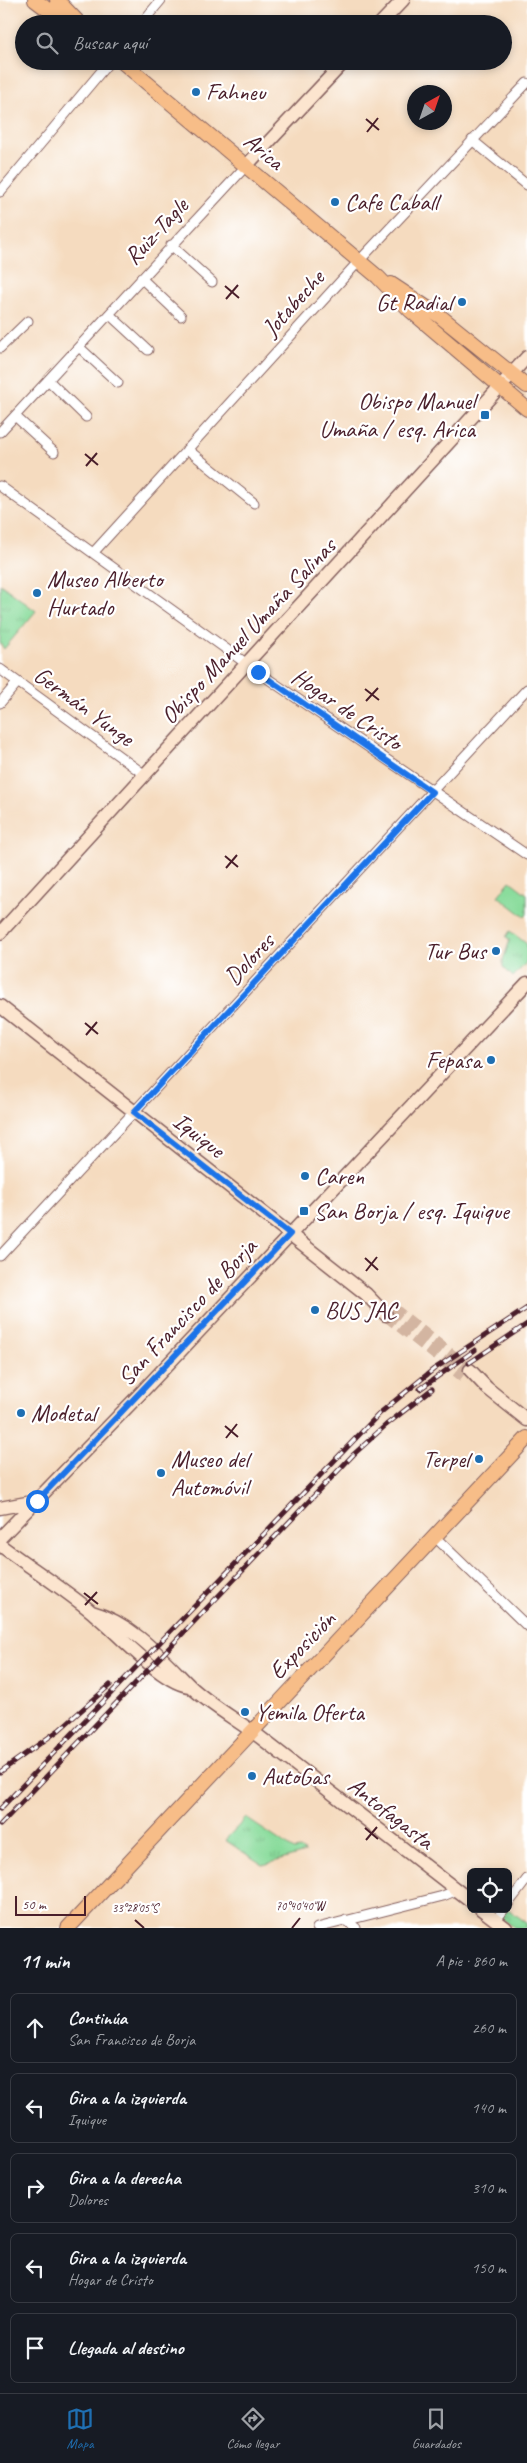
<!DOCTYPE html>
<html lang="es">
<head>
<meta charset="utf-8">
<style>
	body { margin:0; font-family:Caveat,sans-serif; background:#20242c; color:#f1f3f6 }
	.controls { position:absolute; right:15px; bottom:15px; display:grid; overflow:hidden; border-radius:8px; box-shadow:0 2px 8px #0003 }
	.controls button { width:45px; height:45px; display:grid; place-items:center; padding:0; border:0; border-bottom:1px solid #363941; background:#171b24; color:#f1f3f6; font:25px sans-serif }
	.compass { position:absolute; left:407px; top:85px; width:45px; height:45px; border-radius:50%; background:#171b24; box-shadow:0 2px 8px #0003; rotate:40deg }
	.scale { position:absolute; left:15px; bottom:12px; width:71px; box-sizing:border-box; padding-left:5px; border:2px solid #4a1f2b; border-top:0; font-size:14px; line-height:18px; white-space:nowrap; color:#4a1f2b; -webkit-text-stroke:4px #fff; paint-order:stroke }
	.stop { position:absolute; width:15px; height:15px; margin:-11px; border:4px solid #1a73e8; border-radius:50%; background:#fff }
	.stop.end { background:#1a73e8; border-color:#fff; box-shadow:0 1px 5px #0008 }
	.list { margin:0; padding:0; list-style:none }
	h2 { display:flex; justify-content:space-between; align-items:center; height:65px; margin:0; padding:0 20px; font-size:21px }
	h2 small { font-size:16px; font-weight:400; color:#9ea1a6 }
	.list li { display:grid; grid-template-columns:32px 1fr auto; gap:15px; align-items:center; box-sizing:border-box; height:70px; margin:0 10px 10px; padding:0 10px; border:1px solid #363941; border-radius:8px }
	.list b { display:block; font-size:19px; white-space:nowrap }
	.list p { margin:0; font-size:16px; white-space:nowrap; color:#9ea1a6 }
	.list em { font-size:16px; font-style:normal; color:#9ea1a6 }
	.icon { flex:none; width:28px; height:28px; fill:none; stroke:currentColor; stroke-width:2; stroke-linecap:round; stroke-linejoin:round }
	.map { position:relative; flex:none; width:527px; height:1928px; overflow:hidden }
	.search { position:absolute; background:#171b24; box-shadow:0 2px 8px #0003; left:15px; right:15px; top:15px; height:55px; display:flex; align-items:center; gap:12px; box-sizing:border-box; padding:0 18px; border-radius:28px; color:#9ea1a6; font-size:19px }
	.sheet { height:465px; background:#171b24 }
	nav { display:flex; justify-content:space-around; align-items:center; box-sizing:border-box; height:70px; border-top:1px solid #363941; background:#171b24; font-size:14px; color:#9ea1a6 }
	nav a { display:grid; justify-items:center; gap:2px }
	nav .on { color:#1f6fb2 }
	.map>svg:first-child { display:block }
	.grass { fill:url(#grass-tufts); stroke:#6a7e64 }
	.park { fill:url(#park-crowns); stroke:#6a7e64 }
	.garden { fill:#8adc9c; stroke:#6a7e64 }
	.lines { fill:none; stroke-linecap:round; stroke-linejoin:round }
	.secondary-tunnel { stroke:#d3b5a1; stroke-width:12; stroke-dasharray:12 6; stroke-linecap:butt }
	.street-casing { stroke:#86615f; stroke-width:11 }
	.secondary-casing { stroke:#86615f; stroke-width:15 }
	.primary-casing { stroke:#86615f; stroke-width:16 }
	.street { stroke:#fff; stroke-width:9 }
	.secondary { stroke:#fce5cf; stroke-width:12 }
	.primary { stroke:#f7bd88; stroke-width:14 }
	.rail-casing { stroke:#4a1f2b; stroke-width:5 }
	.rail { stroke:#fff; stroke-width:3; stroke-dasharray:9; stroke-linecap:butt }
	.route { stroke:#1a73e8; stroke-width:6 }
	.ticks { fill:none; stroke:#4a1f2b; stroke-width:2 }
	.poi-dot { fill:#1f6fb2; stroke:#fff; stroke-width:2 }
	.labels { text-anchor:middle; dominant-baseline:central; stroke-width:4.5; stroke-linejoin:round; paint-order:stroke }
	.poi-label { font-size:24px; fill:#4a1f2b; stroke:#fff; text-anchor:start }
	.street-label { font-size:24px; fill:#4a1f2b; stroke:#fff }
	.ticks-label { font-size:12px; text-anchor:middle; fill:#4a1f2b; stroke:#fff; stroke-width:4.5; stroke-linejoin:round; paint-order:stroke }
</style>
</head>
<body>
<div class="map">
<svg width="527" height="1928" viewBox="0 0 527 1928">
	<defs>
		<pattern id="grass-tufts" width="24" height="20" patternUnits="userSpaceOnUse" patternTransform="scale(1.25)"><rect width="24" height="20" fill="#8adc9c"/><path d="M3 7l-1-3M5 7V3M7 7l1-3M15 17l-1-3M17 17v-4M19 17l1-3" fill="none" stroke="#79bc87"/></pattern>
		<pattern id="park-crowns" width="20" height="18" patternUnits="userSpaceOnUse" patternTransform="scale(1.25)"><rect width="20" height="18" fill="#8adc9c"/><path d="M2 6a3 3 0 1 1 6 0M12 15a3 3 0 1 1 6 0" fill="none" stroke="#79bc87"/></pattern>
	</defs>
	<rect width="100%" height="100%" fill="#fff"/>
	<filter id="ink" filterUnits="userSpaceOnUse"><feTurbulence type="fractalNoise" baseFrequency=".02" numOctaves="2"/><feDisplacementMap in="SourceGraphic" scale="10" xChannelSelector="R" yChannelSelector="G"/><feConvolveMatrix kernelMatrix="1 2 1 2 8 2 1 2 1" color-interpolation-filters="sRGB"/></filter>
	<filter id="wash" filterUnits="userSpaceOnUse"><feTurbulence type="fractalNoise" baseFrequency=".0096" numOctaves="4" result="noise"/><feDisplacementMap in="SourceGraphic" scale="20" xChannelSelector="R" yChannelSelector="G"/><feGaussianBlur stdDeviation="1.12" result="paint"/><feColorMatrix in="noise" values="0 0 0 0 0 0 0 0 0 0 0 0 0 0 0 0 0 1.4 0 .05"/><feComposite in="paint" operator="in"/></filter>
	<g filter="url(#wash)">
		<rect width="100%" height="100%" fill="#f5dbbf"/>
		<path class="grass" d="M0 584 36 611 4 649 0 643Z
			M510 931 527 944V962L513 977 503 967V960L510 940 506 937Z
			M246 1818 294 1850 300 1849 305 1853 263 1865 225 1840Z"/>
		<path class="park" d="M508 1909 527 1923V1928H515L500 1917Z"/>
		<path class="garden" d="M510 881 527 894V914L525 917 498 896Z"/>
	</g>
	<g filter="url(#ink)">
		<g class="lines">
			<path class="secondary-tunnel" d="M392 1308 470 1370
				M386 1315 463 1376"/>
			<defs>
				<path id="street" d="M141 24 161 0
					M472 140 527 185
					M0 192 110 61
					M171 245 212 282
					M141 278 181 316
					M109 314 148 350
					M79 347 118 383
					M0 348 28 321
					M48 380 86 417
					M15 416 54 452
					M0 432 246 166
					M187 449 254 503
					M0 486 258 672 527 855
					M93 553 359 261 527 83
					M0 669 145 775
					M0 703 18 682
					M0 1256 527 689
					M435 1537 527 1626
					M508 1904 527 1879
					M346 1920 356 1928
					M496 1920 504 1909
					M317 1928 443 1896 457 1890"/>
				<path id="secondary" d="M380 24 403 0
					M246 166 345 61
					M0 933 527 357
					M0 1006 366 1294 386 1315
					M470 1370 487 1388 527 1420
					M0 1508 37 1501
					M0 1538 139 1395 527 983
					M0 1545C31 1568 64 1589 93 1613 116 1631 163 1685 190 1686
					M92 1612C132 1623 162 1658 190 1686 210 1705 239 1721 261 1738 331 1792 401 1847 471 1901
					M481 1909 506 1928"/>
				<path id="primary" d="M35 0 67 24
					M57 0 80 24
					M121 61 378 277 411 311 527 409
					M391 284 441 317 527 386
					M68 1928 527 1438"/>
			</defs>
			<use href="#street" class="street-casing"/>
			<use href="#secondary" class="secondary-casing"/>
			<use href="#primary" class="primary-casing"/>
			<use href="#street" class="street"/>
			<use href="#secondary" class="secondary"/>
			<use href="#primary" class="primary"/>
			<defs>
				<path id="rail" d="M469 1363 527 1324
					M420 1389 475 1350
					M0 1772 59 1730 110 1685
					M0 1809 380 1413 434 1369 527 1308
					M0 1825 354 1454 386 1425 432 1389"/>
			</defs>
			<use href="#rail" class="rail-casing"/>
			<use href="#rail" class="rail"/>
		</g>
	</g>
	<g class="lines" filter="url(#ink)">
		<path class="route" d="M37 1501 290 1234 134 1112 432 792 258 672"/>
	</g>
	<path class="ticks" d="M366 119 379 130M367 132 378 118M225 286 239 298M226 299 238 285M85 454 98 465M86 466 97 453M365 689 379 700M366 701 378 688M225 856 238 867M226 868 237 855M85 1023 98 1034M86 1035 97 1022M365 1258 378 1270M366 1271 377 1257M225 1426 238 1437M226 1438 237 1424M84 1593 98 1604M85 1605 97 1592M365 1828 378 1839M366 1840 377 1827M135 1920 144 1928M292 1928 300 1918"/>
	<g class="poi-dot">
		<circle cx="196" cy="92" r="5"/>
		<circle cx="335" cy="202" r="5"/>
		<circle cx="462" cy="302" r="5"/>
		<rect x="480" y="410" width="10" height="10" rx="2.5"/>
		<circle cx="37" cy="593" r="5"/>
		<circle cx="496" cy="951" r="5"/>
		<circle cx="491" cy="1060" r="5"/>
		<circle cx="305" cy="1176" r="5"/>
		<rect x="299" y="1206" width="10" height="10" rx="2.5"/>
		<circle cx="315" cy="1310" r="5"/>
		<circle cx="21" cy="1413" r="5"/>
		<circle cx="479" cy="1459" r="5"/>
		<circle cx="161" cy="1473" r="5"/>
		<circle cx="245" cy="1712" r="5"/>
		<circle cx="252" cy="1776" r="5"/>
	</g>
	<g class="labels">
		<g class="poi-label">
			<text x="206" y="92">Fahneu</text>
			<text x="345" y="202">Cafe Caball</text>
			<text x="452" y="302" text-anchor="end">Gt Radial</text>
			<text x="475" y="401" text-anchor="end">Obispo Manuel<tspan x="475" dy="28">Umaña / esq. Arica</tspan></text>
			<text x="47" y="579">Museo Alberto<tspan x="47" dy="28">Hurtado</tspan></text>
			<text x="486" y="951" text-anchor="end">Tur Bus</text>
			<text x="481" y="1060" text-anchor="end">Fepasa</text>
			<text x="315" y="1176">Caren</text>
			<text x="314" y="1211">San Borja / esq. Iquique</text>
			<text x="325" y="1310">BUS JAC</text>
			<text x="31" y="1413">Modetal</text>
			<text x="171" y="1459">Museo del<tspan x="171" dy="28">Automóvil</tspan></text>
			<text x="469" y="1459" text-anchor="end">Terpel</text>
			<text x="255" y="1712">Yemila Oferta</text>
			<text x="262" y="1776">AutoGas</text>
		</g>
		<g class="street-label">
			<text transform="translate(264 151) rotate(40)">Arica</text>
			<text transform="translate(156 231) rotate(-47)">Ruiz-Tagle</text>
			<text transform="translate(293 303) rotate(-48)">Jotabeche</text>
			<text transform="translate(248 631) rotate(-47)">Obispo Manuel Umaña Salinas</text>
			<text transform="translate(84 706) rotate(36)">Germán Yunge</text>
			<text transform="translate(347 709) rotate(34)">Hogar de Cristo</text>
			<text transform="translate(249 959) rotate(-47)">Dolores</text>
			<text transform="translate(199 1135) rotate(38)">Iquique</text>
			<text transform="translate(187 1312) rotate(-47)">San Francisco de Borja</text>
			<text transform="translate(302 1645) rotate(-46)">Exposición</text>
			<text transform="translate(391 1813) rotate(38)">Antofagasta</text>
		</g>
	</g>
	<g class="ticks-label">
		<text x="300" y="1910">70°40'40"W</text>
		<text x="135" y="1912">33°28'05"S</text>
	</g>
</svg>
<div class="controls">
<button><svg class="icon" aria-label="locate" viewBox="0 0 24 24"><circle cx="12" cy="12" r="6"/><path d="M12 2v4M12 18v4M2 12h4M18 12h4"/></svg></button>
</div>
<svg class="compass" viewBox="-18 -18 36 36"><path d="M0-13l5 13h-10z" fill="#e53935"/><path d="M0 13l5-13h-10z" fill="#9ea1a6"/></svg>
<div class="scale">50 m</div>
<div class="stop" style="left:37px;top:1501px"></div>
<div class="stop end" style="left:258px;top:672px"></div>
<div class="search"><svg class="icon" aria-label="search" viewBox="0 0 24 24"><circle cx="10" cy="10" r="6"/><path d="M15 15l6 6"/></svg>Buscar aquí</div>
</div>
<section class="sheet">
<h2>11 min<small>A pie · 860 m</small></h2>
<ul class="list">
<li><svg class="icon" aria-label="ahead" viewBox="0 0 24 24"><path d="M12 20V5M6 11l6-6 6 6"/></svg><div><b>Continúa</b><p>San Francisco de Borja</p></div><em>260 m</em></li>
<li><svg class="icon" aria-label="left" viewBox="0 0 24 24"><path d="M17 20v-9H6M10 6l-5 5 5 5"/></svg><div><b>Gira a la izquierda</b><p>Iquique</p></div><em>140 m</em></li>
<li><svg class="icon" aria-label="right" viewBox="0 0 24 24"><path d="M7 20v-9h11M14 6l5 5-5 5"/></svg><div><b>Gira a la derecha</b><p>Dolores</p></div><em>310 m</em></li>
<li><svg class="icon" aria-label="left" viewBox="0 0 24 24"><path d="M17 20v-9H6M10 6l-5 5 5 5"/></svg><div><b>Gira a la izquierda</b><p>Hogar de Cristo</p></div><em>150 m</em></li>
<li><svg class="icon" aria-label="arrive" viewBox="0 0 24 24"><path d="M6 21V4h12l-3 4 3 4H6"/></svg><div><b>Llegada al destino</b></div></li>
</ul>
</section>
<nav>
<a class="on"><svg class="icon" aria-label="map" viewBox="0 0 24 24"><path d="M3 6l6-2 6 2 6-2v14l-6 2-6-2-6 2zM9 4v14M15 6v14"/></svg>Mapa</a>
<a><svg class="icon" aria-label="directions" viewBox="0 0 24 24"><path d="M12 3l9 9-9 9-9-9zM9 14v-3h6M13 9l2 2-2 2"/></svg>Cómo llegar</a>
<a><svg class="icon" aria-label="saved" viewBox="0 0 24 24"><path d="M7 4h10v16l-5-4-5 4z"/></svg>Guardados</a>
</nav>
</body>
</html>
